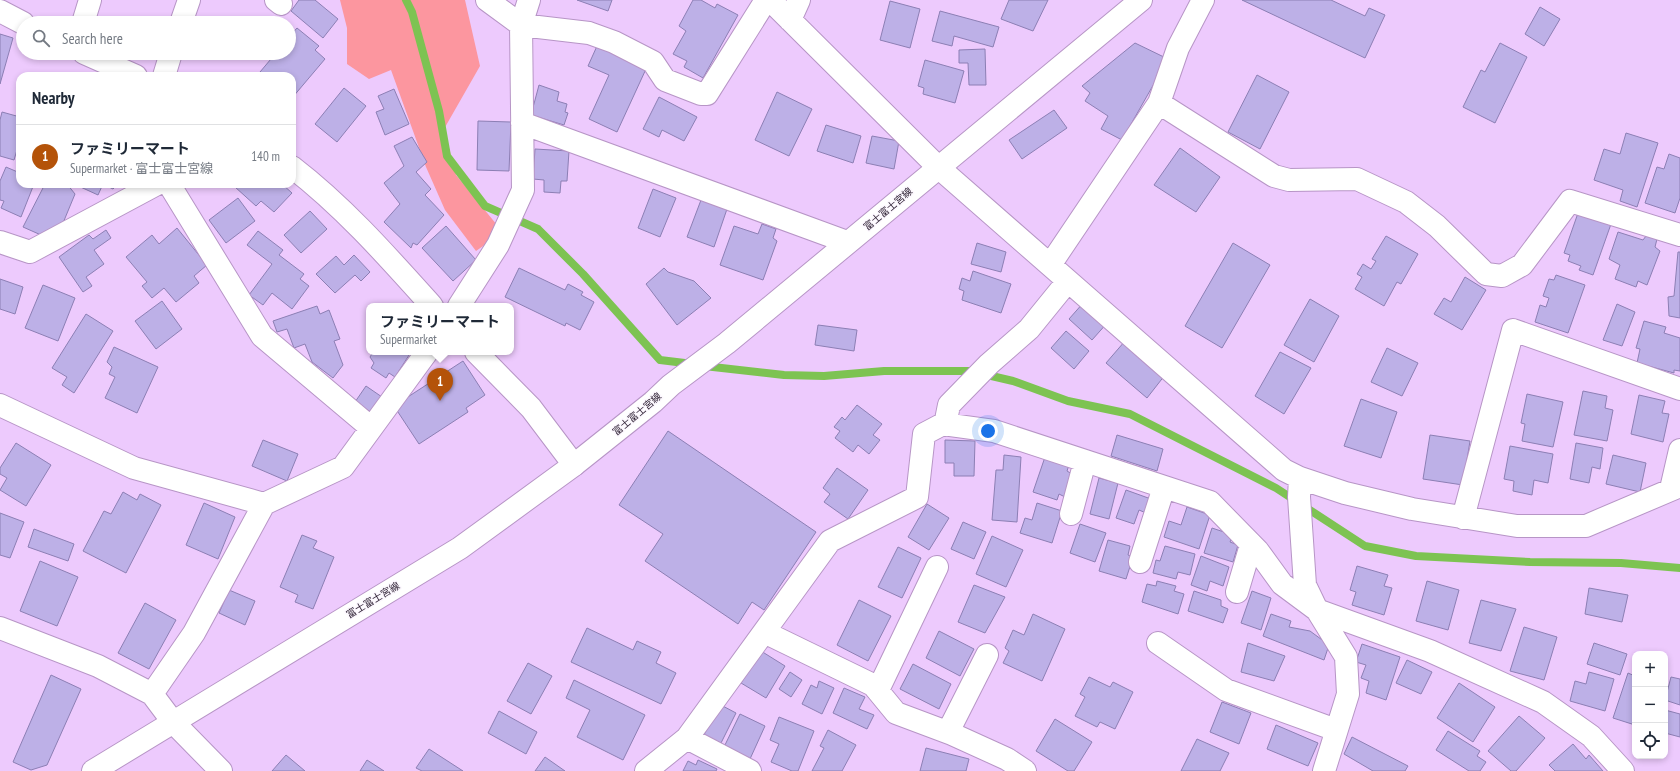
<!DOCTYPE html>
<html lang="en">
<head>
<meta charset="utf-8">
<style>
	body { margin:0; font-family:"PT Sans Narrow","Noto Sans JP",sans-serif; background:#f2f2f3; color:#1f2937 }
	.controls { position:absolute; right:12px; bottom:12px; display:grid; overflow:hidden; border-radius:8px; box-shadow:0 2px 6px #0003 }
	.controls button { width:36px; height:36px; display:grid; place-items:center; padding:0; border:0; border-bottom:1px solid #e0e1e3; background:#fff; color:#1f2937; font:20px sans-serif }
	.you { position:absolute; left:988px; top:431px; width:14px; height:14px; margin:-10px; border:3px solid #fff; border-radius:50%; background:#1a73e8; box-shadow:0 0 0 6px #1a73e833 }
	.badge { display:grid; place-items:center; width:26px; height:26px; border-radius:50%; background:#b45309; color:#fff; font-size:13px; font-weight:700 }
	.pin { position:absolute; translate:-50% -33px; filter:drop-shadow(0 1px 2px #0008) }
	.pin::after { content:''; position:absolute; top:21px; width:14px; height:12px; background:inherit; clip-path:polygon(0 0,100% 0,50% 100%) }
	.popup { position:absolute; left:366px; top:303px; width:148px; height:52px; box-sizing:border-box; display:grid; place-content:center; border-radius:8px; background:#fff; filter:drop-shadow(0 1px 3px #0005); font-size:13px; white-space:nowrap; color:#747a83 }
	.popup b { font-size:15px; color:#1f2937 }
	.popup::after { content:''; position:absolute; left:50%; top:100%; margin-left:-8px; border:8px solid transparent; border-top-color:#fff }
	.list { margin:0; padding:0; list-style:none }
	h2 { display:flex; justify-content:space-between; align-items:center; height:52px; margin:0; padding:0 16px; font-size:17px }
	h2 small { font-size:13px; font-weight:400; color:#747a83 }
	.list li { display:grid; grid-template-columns:26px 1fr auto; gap:12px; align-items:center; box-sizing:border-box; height:64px; padding:0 16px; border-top:1px solid #e0e1e3 }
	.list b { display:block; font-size:15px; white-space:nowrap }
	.list p { margin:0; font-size:13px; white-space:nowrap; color:#747a83 }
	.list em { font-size:13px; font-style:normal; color:#747a83 }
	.icon { flex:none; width:22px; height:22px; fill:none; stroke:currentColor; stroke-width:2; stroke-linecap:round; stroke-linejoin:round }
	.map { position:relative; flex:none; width:1680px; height:771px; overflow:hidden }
	.search { position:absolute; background:#fff; box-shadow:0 2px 6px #0003; left:16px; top:16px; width:280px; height:44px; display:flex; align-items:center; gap:10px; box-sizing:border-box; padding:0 14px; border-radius:22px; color:#747a83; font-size:15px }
	.panel { position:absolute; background:#fff; box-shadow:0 2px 6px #0003; left:16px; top:72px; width:280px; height:116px; border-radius:12px }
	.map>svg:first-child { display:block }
	.green { fill:#fc969f }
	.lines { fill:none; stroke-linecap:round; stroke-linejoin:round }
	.stream { stroke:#7dc352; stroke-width:8 }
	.building { fill:#bdb0e7; stroke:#8c7fb4 }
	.minor-casing { stroke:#b795c6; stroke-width:24 }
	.major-casing { stroke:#b795c6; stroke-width:24 }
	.minor { stroke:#fff; stroke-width:22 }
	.major { stroke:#fff; stroke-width:22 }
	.labels { text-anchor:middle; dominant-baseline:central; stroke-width:3; stroke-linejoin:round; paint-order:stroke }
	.street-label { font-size:10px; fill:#2a1d30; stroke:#fcf8fe }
</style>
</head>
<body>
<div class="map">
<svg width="1680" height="771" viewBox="0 0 1680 771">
	<rect width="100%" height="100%" fill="#edcafd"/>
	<path class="green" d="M340 0H465L480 66 444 129 456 175 497 225 486 244 476 251 445 210 426 167 391 70 369 79 347 64V28Z"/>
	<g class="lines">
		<path class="stream" d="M406 0 412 12 439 111 447 156 485 206 538 229 583 274 660 360 693 364
			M704 366 784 375 824 376 884 371H970L1013 381 1068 401 1130 414 1276 488 1365 546 1416 556 1530 562 1621 563 1680 568"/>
	</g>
	<path class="building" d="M299 0H315L338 19 323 38 291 11Z
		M577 0H612L608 11Z
		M693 0H701L715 8 717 4 738 15 703 78 684 67 687 61 673 54 686 31 679 26Z
		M1009 0H1048L1033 31 1001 19Z
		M1242 0H1331L1365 16 1369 8 1385 15 1365 58Z
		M890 1 920 9 910 48 880 40Z
		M1540 7 1560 19 1544 46 1525 34Z
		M940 11 999 27 993 47 954 36 952 46 932 41Z
		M297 28 319 46 315 50 325 59 292 98V76H266L260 72 276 53H289V37Z
		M0 34 13 38 0 84Z
		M1135 43 1168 59 1122 140 1101 129 1108 116 1085 101 1090 93 1082 86Z
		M1500 43 1527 57 1495 123 1463 107 1481 70 1485 72Z
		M597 46 646 69 617 132 589 119 609 75 588 66Z
		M985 49 986 85H969L968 63H959V50Z
		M925 60 964 71 955 103 923 94 924 88 918 86Z
		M1257 75 1289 92 1260 149 1228 132Z
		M539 85 559 92 557 101 567 104 565 112 568 113 564 125 531 115Z
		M344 88 366 106 337 142 315 124Z
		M394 89 409 124 385 135 376 112 384 109 378 96Z
		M777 92 812 109 789 156 755 140Z
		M659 97 697 117 684 141 662 130 659 137 643 129Z
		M1054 110 1067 128 1022 159 1009 140Z
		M2 112 20 117V140L14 160 0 156V120Z
		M478 121 511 122 509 171 477 170Z
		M826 125 861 136 853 163 817 151Z
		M1626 133 1658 143 1637 207 1620 201 1623 190 1594 180 1604 149 1620 154Z
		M872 136 899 141 894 169 866 163Z
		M412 137 427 162 416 172 431 189 425 195 444 215 417 245 413 243 411 248 384 222 400 204 384 183 404 166 394 146Z
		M1180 148 1220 177 1196 212 1154 185Z
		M535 149 569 151 567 181H561L560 193 544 192V180L533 179Z
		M1669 154 1680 158V198L1675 213 1645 203 1657 167 1664 169Z
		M6 167 20 173V184H34L21 217 1 208 4 201 0 200V181Z
		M45 184H67L75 194 63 223 41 235 23 227Z
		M74 184H118L113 189 103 184 98 195Z
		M238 184H282L292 193 274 212 261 201 256 206 235 187Z
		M653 189 676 198 660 237 638 228Z
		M238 198 255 221 226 243 209 220Z
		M701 200 727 209 714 247 687 237Z
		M310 211 327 229 301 253 284 235Z
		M1578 213 1611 224 1593 275 1579 270 1581 266 1568 261 1570 255 1564 253Z
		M762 224 776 229 773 238 777 241 763 280 720 265 734 226 758 234Z
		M446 226 476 260 453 281 422 248Z
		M177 228 207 265 194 276 199 283 176 302 164 288 152 298 142 286 147 282 126 257 152 235 159 244Z
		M106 230 111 238 94 250 104 264 86 277 92 286 83 292 59 257 89 235 93 239Z
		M258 231 283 250 279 255 304 274 300 279 309 286 292 309 272 293 263 305 249 295 272 264 247 245Z
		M1618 232 1643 240 1646 236 1657 239 1655 247 1660 251 1647 285 1638 281 1636 287 1615 279 1620 265 1609 259Z
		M1386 236 1418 254 1401 284 1397 282 1384 306 1355 289 1362 277 1357 274 1363 264 1371 269 1376 261 1372 259Z
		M977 243 1006 252 1001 272 971 264Z
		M1233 243 1270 265 1222 348 1185 326Z
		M1678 252H1680V318L1669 316 1668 297 1674 296Z
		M354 255 370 272 361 281 355 275 335 293 316 274 336 256 344 265Z
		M519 268 565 290 568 284 583 292 581 295 594 302 580 330 566 323 565 326 505 297Z
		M664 268 668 272 694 281 711 298 677 325 646 284Z
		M973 271 1011 284 1001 313 962 300 964 291 959 289 962 278 970 281Z
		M1556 275 1585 285 1568 333 1535 322 1540 305 1546 307 1549 298 1543 296 1549 279 1554 280Z
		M1465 277 1486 290 1462 330 1434 314 1444 298 1451 302Z
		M0 279 23 287 15 314 0 309Z
		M43 285 75 298 58 341 25 328Z
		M1310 299 1339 316 1314 362 1284 345Z
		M162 301 182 329 156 349 135 321Z
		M1084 302 1108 322 1092 340 1069 319Z
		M1617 304 1635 312 1622 346 1603 340Z
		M317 306 320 314 329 310 340 339 334 341 343 365 333 378 312 362 305 344 294 348 287 329 277 332 273 321Z
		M86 314 113 331 74 393 62 385 67 377 52 368Z
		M1644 321 1666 327 1664 333 1680 338V371L1674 370V373L1637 363 1640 349 1636 348Z
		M818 325 857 330 854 351 815 345Z
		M1066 331 1089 351 1074 369 1051 348Z
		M1125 341 1165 375 1147 398 1106 363Z
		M114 347 158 367 137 413 105 398 115 377 109 374 112 367 107 362Z
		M1387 348 1418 363 1402 396 1371 382Z
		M373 352H411L395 377 389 373 386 378 371 368 374 363 370 357Z
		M1280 352 1311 368 1284 414 1255 396Z
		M463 361 485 395 466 408 468 412 419 444 394 406Z
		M366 386 382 397 372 413 355 402Z
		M1583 391 1607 396 1605 408 1613 410 1607 441 1574 435Z
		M1527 394 1563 402 1553 447 1522 441 1525 424 1521 423Z
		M1639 395 1665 401 1662 413 1669 414 1663 442 1631 434Z
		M1361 399 1397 412 1381 458 1344 446Z
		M857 405 882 424 873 435 880 440 869 454 858 445 853 452 835 438 840 431 834 427 842 417 845 420Z
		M668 431 816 532 764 610 752 602 738 624 645 561 663 534 619 505Z
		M1117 435 1163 449 1157 471 1111 456Z
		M1430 435 1470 441 1463 485 1423 479Z
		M263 440 298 454 287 481 252 466Z
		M945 440 975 441 974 476H954V463H945Z
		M16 443 51 465 26 506 0 490 7 478 0 474V468Z
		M1576 443 1603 448 1600 469 1592 467 1589 483 1570 479Z
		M1510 446 1553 454 1548 483 1534 480 1532 495 1513 491 1514 481 1504 479Z
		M1004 455 1021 457 1017 522 992 520 996 470H1003Z
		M1613 455 1646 463 1640 492 1606 484Z
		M1045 457 1069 465 1067 471 1072 474 1065 497 1059 494 1057 500 1033 492Z
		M837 468 868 490 848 519 824 502 830 494 823 488Z
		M1099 478 1118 483 1109 519 1090 514Z
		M1126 490 1151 499 1146 513 1139 510 1134 524 1116 518Z
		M123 492 137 500 140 494 161 505 126 573 83 551 104 511 111 514Z
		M204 503 235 517 218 559 186 545Z
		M1037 503 1062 511 1052 543 1020 533 1025 518 1032 520Z
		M927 504 949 518 929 550 908 537Z
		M1187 507 1210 515 1199 549 1164 537 1169 521 1181 525Z
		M0 513 24 522 10 558 0 555Z
		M963 522 986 532 974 559 951 549Z
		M1080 524 1106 533 1095 562 1070 553Z
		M1212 528 1233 535 1230 542 1238 545 1233 562 1204 553Z
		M34 529 74 544 68 561 28 547Z
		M302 535 317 541 313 548 334 557 313 609 295 602 298 595 280 587Z
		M992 536 1023 550 1006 587 976 574Z
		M1108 540 1130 546 1128 555 1133 557 1126 579 1099 571Z
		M1165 546 1195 554 1190 575 1178 572 1176 579 1153 573 1156 560 1160 561Z
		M898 547 921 558 902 598 878 587Z
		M1201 556 1229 567 1223 586 1210 581 1207 591 1191 585Z
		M40 561 78 577 57 626 20 611Z
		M1357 566 1388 575 1384 586 1392 588 1384 615 1352 605 1356 592 1350 590Z
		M1157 581 1176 586 1174 591 1184 594 1178 614 1142 602 1147 584 1156 586Z
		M1427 581 1459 590 1448 630 1416 621Z
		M974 585 1005 597 985 633 958 622Z
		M1589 588 1628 595 1622 622 1585 614Z
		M229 590 255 601 245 625 219 613Z
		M1194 591 1221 600V606L1228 609 1223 623 1188 611Z
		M1252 591 1271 598 1261 630 1241 623Z
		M859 600 891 616 868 661 837 645Z
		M1481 600 1516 609 1501 651 1469 643Z
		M145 603 176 620 149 669 118 653Z
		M1033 614 1065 629 1042 681 1003 663 1009 651 1005 648 1013 630 1024 635Z
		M1271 614 1291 621 1289 627 1310 631 1329 645 1324 660 1263 636Z
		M1524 627 1557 637 1544 680 1510 671Z
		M587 628 633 650 637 641 661 652 656 663 676 673 661 704 571 662Z
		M939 631 974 649 960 676 926 658Z
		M1248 643 1285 656 1274 681 1241 672Z
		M1594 643 1627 654 1620 675 1587 664Z
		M1362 644 1400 657 1386 700 1366 693 1369 681 1361 678 1366 665 1356 662Z
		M761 651 785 666 766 698 741 683Z
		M1407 660 1432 672 1421 694 1396 683Z
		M528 663 552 676 531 714 507 701Z
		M913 664 951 684 939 709 900 689Z
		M790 672 802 680 791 697 779 689Z
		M1589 672 1614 679 1605 711 1570 701 1575 681 1586 684Z
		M1628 673 1635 676V725L1613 718Z
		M51 675 81 689 47 765 31 770 13 762Z
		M1089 677 1110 687 1113 682 1133 692 1115 729 1100 722 1097 727 1075 716 1085 697 1080 694Z
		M1671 677 1680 679V705L1665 700Z
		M574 680 645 715 623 760 577 737 590 710 566 698Z
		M819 681 834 688 822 714 802 704 811 685 817 688Z
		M1459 683 1495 707 1473 742 1437 718Z
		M844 688 865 697 859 709 874 715 867 729 833 713Z
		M1222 702 1251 713 1239 744 1210 732Z
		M719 704 736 713 720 745 703 737Z
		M1665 710 1680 714V737L1665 733Z
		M499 711 537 732 526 754 488 733Z
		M740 714 765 726 750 759 724 747Z
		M1519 716 1545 738 1516 771H1511L1488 751Z
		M779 717 814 731 798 771H792L771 762 779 744 770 740Z
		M1055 719 1092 742 1074 771H1068L1036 751Z
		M1276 725 1318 743 1308 766 1267 749Z
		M828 730 856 745 842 771H812L824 748 820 746Z
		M1448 731 1480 751 1477 756 1486 762 1480 771H1469L1436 750Z
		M1352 737 1408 766 1405 771H1373L1344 754Z
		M1197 739 1229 753 1220 771H1181Z
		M1573 744 1586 759 1589 755 1603 771H1555L1549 765Z
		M926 748 969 759 966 771H920Z
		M429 749 463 771H422L416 768Z
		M286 755 305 771H272Z
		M545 757 565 771H535Z
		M367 760 384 771H360Z
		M698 760 717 769 716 771H683L688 761 696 765Z"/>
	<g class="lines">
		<defs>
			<path id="minor" d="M276 0 281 4
				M529 0 521 25 589 33 614 42 653 62 665 80 701 94H707L766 0
				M770 0 938 167 1284 470 1300 478 1345 493 1412 509 1517 526H1586L1680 486
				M0 11 23 23
				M790 20 799 0
				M83 23 90 0
				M181 23 189 0
				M84 53 136 76
				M164 76 171 53
				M1159 103 1274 176 1289 180 1357 179 1406 202 1437 226 1486 274 1502 276 1522 265 1570 201 1680 235
				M522 123 847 242
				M292 167C344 207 388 257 432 306
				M169 184 262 336 370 427
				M0 242 30 252 157 184
				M1050 265 1159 103 1178 48 1203 0
				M459 306 498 245 523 190 521 25 487 0
				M476 352 531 408 574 465
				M0 405 134 468 264 504
				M945 425 949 405 989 364 1029 329 1068 281
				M1300 478 1299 497 1305 585 1317 610 1346 657 1348 694 1324 771
				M1671 489 1680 450
				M1071 514 1085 461
				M1463 518 1513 330 1680 389
				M1140 562 1164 487
				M1237 592 1251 545
				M0 628 98 666 152 694 173 722 221 771
				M764 632 873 685 896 713 952 734 1007 759 1025 771
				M1158 643 1226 690 1336 730
				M878 690 937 567
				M152 694 194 633 264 504 343 467 427 352
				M948 732 987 655
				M687 738 750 771
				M646 771 687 738 830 541 917 497 924 434 943 424 994 431 1210 502 1258 551 1282 584 1317 610 1430 651 1543 702 1591 736 1623 771"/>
			<path id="major" d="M93 771 460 548 574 465 653 402 671 385 727 343 1141 0"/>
		</defs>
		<use href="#minor" class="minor-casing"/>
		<use href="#major" class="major-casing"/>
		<use href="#minor" class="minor"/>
		<use href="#major" class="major"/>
	</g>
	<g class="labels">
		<g class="street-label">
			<text transform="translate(888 209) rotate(-40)">富士富士宮線</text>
			<text transform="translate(637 414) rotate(-40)">富士富士宮線</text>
			<text transform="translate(373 600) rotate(-31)">富士富士宮線</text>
		</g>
	</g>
</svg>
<div class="controls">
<button>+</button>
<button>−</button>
<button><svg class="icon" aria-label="locate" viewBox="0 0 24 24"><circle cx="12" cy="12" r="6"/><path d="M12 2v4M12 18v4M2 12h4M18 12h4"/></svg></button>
</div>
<div class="you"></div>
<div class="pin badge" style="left:440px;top:401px">1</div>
<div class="popup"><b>ファミリーマート</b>Supermarket</div>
<div class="search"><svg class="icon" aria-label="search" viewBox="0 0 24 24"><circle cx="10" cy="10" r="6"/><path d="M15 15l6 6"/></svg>Search here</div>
<section class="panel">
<h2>Nearby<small></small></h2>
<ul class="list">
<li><span class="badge">1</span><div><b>ファミリーマート</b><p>Supermarket · 富士富士宮線</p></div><em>140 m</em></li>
</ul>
</section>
</div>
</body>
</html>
